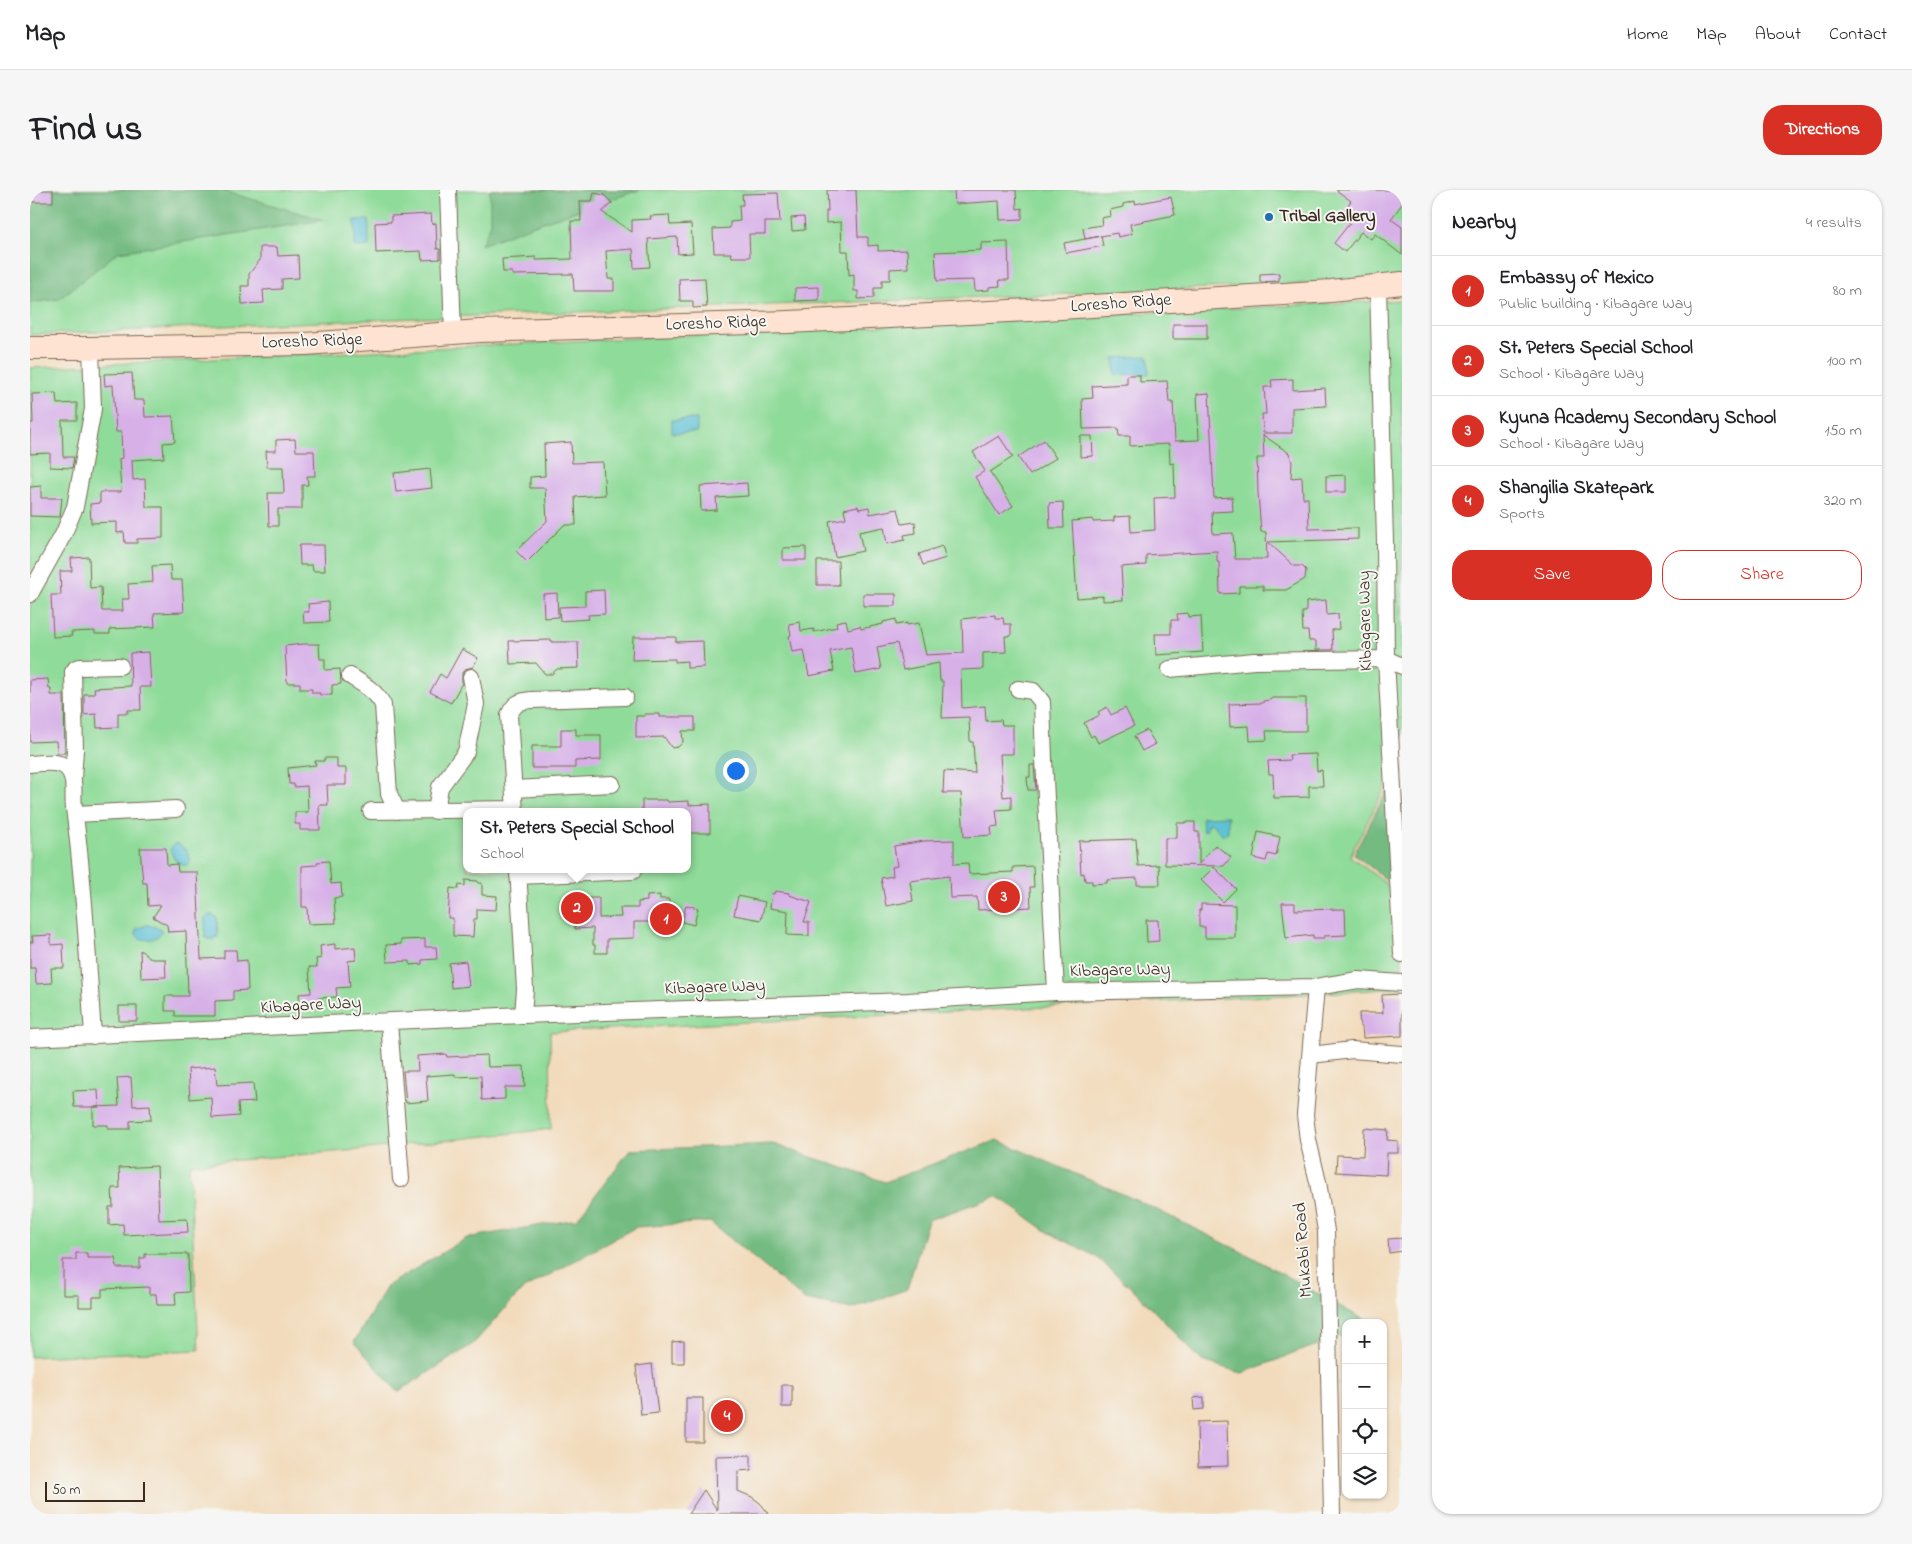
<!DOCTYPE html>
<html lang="en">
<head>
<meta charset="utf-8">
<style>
	body { margin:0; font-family:"Indie Flower",sans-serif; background:#f6f6f6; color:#202124 }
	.controls { position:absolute; right:15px; bottom:15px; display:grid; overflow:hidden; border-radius:10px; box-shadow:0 1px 4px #0004 }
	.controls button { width:45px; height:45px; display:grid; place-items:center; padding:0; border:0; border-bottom:1px solid #e0e0e0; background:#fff; color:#202124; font:25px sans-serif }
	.scale { position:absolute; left:15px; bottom:12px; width:100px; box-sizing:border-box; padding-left:5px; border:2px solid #3b2a1e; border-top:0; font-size:14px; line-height:18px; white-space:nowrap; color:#3b2a1e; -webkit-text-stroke:4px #f6f6f2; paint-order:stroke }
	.you { position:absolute; left:705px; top:580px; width:18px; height:18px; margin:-12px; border:4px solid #fff; border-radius:50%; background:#1a73e8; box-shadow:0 0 0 8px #1a73e833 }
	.badge { display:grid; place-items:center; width:32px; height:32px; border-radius:50%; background:#d93025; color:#fff; font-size:16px; font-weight:700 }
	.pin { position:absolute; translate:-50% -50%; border:2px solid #fff; box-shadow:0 1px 5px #0006 }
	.popup { position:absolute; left:433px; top:618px; width:228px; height:65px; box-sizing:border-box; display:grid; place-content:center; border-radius:10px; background:#fff; filter:drop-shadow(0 1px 4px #0005); font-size:16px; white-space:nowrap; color:#757577 }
	.popup b { font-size:19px; color:#202124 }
	.popup::after { content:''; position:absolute; left:50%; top:100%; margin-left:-10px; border:10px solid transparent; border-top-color:#fff }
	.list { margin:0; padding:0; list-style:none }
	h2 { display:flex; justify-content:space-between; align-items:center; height:65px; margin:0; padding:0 20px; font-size:21px }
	h2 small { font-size:16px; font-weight:400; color:#757577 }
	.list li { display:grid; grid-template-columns:32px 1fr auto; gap:15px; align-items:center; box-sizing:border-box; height:70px; padding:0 20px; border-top:1px solid #e0e0e0 }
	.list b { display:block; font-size:19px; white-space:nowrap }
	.list p { margin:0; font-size:16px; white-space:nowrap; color:#757577 }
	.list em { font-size:16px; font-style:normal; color:#757577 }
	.actions { display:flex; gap:10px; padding:15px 20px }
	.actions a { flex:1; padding:11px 0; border:1px solid #d93025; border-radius:20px; text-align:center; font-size:18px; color:#d93025 }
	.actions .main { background:#d93025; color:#fff }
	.icon { flex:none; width:28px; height:28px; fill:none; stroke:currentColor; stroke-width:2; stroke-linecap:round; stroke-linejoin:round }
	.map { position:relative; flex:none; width:1372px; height:1324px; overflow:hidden; border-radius:20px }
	header { display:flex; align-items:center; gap:30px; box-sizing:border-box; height:70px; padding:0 25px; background:#fff; border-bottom:1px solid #e0e0e0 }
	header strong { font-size:24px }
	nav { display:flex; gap:28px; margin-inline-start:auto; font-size:18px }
	.intro { display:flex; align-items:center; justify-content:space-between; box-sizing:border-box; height:120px; padding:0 30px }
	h1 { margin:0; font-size:35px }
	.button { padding:12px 22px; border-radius:20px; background:#d93025; color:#fff; font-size:18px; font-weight:700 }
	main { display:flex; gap:30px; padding:0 30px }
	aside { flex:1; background:#fff; border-radius:20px; box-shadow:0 1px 4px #0004 }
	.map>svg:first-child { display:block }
	.green { fill:#8fdb99; stroke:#65825c; fill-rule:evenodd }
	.forest { fill:#73bb81; stroke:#577250 }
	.water { fill:#56bfd3; stroke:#487478 }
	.building { fill:#d7b0e8 }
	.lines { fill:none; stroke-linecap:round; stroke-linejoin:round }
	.minor-casing { stroke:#7b6855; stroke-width:18 }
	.secondary-casing { stroke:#7b6855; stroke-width:24 }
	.minor { stroke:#fff; stroke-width:16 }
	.secondary { stroke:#fee3d2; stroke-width:22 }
	.poi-dot { fill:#1f6fb2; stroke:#f6f6f2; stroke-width:2 }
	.labels { text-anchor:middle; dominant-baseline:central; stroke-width:4; stroke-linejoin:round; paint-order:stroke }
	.poi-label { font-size:18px; font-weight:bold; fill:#3b2a1e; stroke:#f6f6f2; text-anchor:start }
	.street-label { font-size:18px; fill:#3b2a1e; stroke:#f6f6f2 }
</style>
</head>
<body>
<header>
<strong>Map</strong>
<nav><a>Home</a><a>Map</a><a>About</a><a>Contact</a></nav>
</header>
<div class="intro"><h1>Find us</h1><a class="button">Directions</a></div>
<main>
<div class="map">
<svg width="1372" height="1324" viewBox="0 0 1372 1324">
	<rect width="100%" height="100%" fill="#f6f6f2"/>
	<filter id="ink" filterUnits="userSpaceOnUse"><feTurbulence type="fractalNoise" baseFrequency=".02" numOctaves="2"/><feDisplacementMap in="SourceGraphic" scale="10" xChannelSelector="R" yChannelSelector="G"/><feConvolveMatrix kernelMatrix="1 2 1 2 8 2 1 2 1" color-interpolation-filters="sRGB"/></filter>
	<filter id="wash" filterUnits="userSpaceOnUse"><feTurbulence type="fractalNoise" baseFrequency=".0096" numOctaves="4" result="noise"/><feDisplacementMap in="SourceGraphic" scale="20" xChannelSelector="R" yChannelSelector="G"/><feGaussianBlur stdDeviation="1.12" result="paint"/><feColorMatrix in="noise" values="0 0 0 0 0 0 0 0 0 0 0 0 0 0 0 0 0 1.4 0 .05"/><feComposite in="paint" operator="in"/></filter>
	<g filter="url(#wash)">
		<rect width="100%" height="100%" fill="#f2dbbc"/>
		<path class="green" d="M0 0H1372V89C915 112 457 122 0 145Z
			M1372 110V564L1320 666 1372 706V798L1278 804 520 842 521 939 328 960 159 974 169 1160 0 1167V178ZM437 622H657V679H437Z"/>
		<path class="forest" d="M0 0H190L294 30 88 62 29 109 0 113Z
			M460 0H609L504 35 451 55 460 36Z
			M1372 572V702L1324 664Z
			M967 950 1113 1013 1222 1067 1340 1133H1316V1144L1212 1183 1172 1171 1106 1102 1065 1066 1018 1042 967 1006 898 1030 877 1099 822 1119 775 1110 680 1032 606 1037 492 1100 443 1154 368 1202 324 1152 358 1095 437 1048 547 1029 600 960 743 954 855 992Z"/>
		<path class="water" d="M325 30H339V56L325 57Z
			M1118 166 1119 184 1085 185 1084 168Z
			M667 229V242L642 243V230Z
			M1198 626V643L1193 645 1181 633 1177 635V640L1173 641 1172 627Z
			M144 654H148L156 660 160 670 158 675H152L145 670 140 660Z
			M179 725H183L187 728 188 747H184V750L175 748V728Z
			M117 735 130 738 131 742C127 750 117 751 109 748L106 744V739Z"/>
		<g id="blocks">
			<path class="building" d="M0 0H23V12H0Z
				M797 0H826L828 47H838V56L848 55V61L877 60 878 78 860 79V90H852V98H844V108L828 109V101H824V84L819 85 818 61H812L811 32 796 33V21H798Z
				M924 0H986L987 19 992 18V29L970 30 969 11 925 14Z
				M1306 0H1368L1372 3V14L1361 29 1372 37V65L1345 44 1341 49 1331 42 1315 62 1304 53 1320 33 1310 26 1321 11Z
				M564 3 574 5 582 13 572 22 602 42V30L621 29 620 26 639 25 640 35 661 34 663 63 648 64 647 47 618 49 620 77 604 78 603 59 576 61 578 89H584V101H544L543 84 482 85V82H473L472 69 506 67V70L542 69 541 31H551L550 11H562Z
				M748 3 750 32H735V44H719L720 67H702L701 63H684L683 39 700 38V32L710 31 709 15H713L712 4Z
				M1141 7 1145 25 1100 34 1102 44 1088 47 1087 43 1055 49 1053 38 1072 35 1071 28 1081 26 1080 20 1093 17V14L1105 11V14Z
				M401 24 402 34 406 33 407 59H410V69L392 70 391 61 346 63 345 33 361 32V26Z
				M774 27 775 40 762 41 761 28Z
				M1071 46 1073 56 1036 63 1034 53Z
				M978 52 979 90H969L970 96 959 97V100L945 101 944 90 907 91 905 62 951 60V53Z
				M230 57H247L248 66 268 65 269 88 252 89V99L233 100 234 113 212 114 211 96H219V84L230 70Z
				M1249 83V91L1230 92V84Z
				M675 88 677 117 663 118V111H650L649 89Z
				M789 97V110L765 111V98Z
				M1143 134H1177V149H1143Z
				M102 183 104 210H114L115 227 143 226 145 252 133 253 134 268 102 270 103 290 115 289 116 317H133V348L107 349V353H95L94 342 87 343V332L61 333 60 314 70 313V302H91L89 269 92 268 91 242H86L83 195 75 196 74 184Z
				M1097 185H1110V192L1137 191 1139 212H1143L1145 251 1169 250 1167 204 1179 203 1184 308 1202 307 1203 321 1182 322 1183 344 1203 343 1205 369H1237L1236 342H1231L1228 303 1227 268H1234L1233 245 1259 263 1262 272 1261 288 1272 287 1273 308H1278L1279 339 1328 338V349L1238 352 1264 376H1272L1276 380 1275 389 1256 400H1233V396H1209V403L1190 404 1189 372H1187V361L1116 365V375L1091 377 1093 410 1073 411V406L1047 408 1042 331 1063 329V332L1084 331V327L1100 326 1101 342 1125 340 1124 308 1145 307 1144 273 1140 274 1139 254 1100 256V246H1089L1088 238 1053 239 1052 209 1063 208 1062 196 1097 194Z
				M1263 189V200L1295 198 1296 216 1262 218V243H1233L1232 224H1236L1234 197H1242L1241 190Z
				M26 203 27 214 47 213V230H32L33 267H44L42 278 20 277V263L0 264V233H3L2 204Z
				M969 246 983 267 960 282 983 316 969 325 945 287 955 281 943 262Z
				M1050 246H1062L1063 266 1050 267Z
				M265 249 266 261H284L285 286H277L278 295H272V319H248V336H239L238 303H254L253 277H237L236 261H246V250Z
				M1014 250 1026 268 1000 285 988 267Z
				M541 252 542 273 573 272 575 305 545 307 546 335H534L497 372 486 361 517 331 515 298H500V287L515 286 514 254Z
				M400 279 402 298 366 302 364 283Z
				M1316 285V302H1296V286Z
				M717 293 718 306 686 308 687 320 671 321 670 296Z
				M11 296V308H32L30 327 0 326V297Z
				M1033 312 1034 338H1020L1019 313Z
				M828 316 829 319 839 317 840 324 868 319 872 334 885 332 886 343 874 345 875 350 857 354 854 337 829 342 833 361 805 367 799 331 816 328 814 319Z
				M269 355H294L295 381H283L282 375H270Z
				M912 356 916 368 893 375 889 364Z
				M776 357V370H753V358Z
				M59 367 60 398 71 397 72 421H93L92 409H99L98 394 123 392 122 376 140 375 141 390H152L154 422 124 423 125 437 80 439V444H65V441L41 442 42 446 23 447 21 405H31L30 381H42L41 368Z
				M787 371H808L809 395H787Z
				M574 400 575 424 558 425 559 429 530 431 529 417 555 416V401Z
				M527 403 528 427 514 428 513 404Z
				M833 404H866V416H833Z
				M1296 410 1297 425 1308 424 1309 439 1302 440 1303 460H1286V451H1279L1278 441H1273L1272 422H1276V412Z
				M298 412 299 432 274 433 273 422H279L278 414Z
				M1158 423V427L1171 426 1173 462 1126 465 1125 444H1141V430H1148L1147 424Z
				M965 425V428H973L974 434H981V446H975L976 462 953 463V479L931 480 932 518 955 516 956 531 971 530 972 535H983V564H970L973 607 981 606V619L966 620 968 636 961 637 962 645 934 647 931 603H913L914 581 945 583 943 552H940L939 527 912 528 913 491H910L909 473 873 480 867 453 847 457 851 479 826 484 821 457 800 461 804 481 779 486 774 460 762 462 759 446 761 445 759 434 770 432 771 441 784 439V442L807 437 806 432 816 430 818 439 830 436 831 439 853 434V432L866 429V435L877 433V435L889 433 896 465 933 463 932 429Z
				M603 447H646V452L673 451 674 477 657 478V471L645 472V469L602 470Z
				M522 450V452H548L549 478 527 479 522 484H515L506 473 480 474 479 451Z
				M273 454H289L290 469H295V480L310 479 311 494 302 495V505H290V503H282V499H270V493H257L255 456Z
				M432 459 448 468 443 477 435 479 432 483V493L421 513 400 502 410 484 416 488Z
				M119 462 121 497H110L111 520H98V523H88V537L67 538 66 524 54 525V504H65L64 498 101 496 100 463Z
				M18 489 19 499H21V505H34L35 563H27L26 551 0 552V490Z
				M1242 508H1276V541H1236L1237 550 1220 551 1219 536 1200 537 1199 514 1233 513V511L1240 510Z
				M1077 517 1081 525 1095 518 1104 536 1068 553 1064 545 1061 547 1054 533 1070 525 1068 522Z
				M615 524H630V527H665V541H652L653 552 648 557 642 558 634 547 606 548V526H615Z
				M531 539H546V545H571V570L545 571V578H502V556H531Z
				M1117 540 1125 554 1112 561 1104 546Z
				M1286 564 1287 581 1292 580 1293 596H1279V607L1244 608 1243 584H1239L1238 571 1260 570 1259 565Z
				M294 568H307V578H316V595H297L298 615H289L290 640H270V634H265V622H278L277 596 264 597V594H259L258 578 286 575 285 571H294Z
				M1000 575H1004L1006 600H998L997 587H1000Z
				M612 610H637L638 612 659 611V615L680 614V643H657V622H612Z
				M1155 632H1165V642H1169V674L1185 655 1201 667 1194 676 1135 675V648H1147V633H1155Z
				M1228 642 1250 647 1246 666 1238 664 1236 671 1223 668Z
				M1106 649 1108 676 1129 675 1130 695H1107V688L1077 690V693L1062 694V691H1055L1054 683 1051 684 1049 651Z
				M924 650V674L938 673 939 684 983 682V677L1003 676 1004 697H1000L1001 717 948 720 947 707 920 708 919 686 880 691 883 711 856 716 851 688 863 686 862 677 867 676 864 656 894 651Z
				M110 658H136L137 675 147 674 148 682H167L171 769 194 768V760H206L207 771 217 770 218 800 203 801V810L185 811V826H145V821H135V806H158L156 741 138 742 137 735 123 727 131 715 118 716 117 693H113Z
				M299 671 301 694 311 693 312 707 304 708 306 733 278 734 277 717H272V676L287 675V672Z
				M1184 677 1206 699 1193 712 1171 690Z
				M435 690 448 691V693H452V705L467 706 466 720 447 719V729H444L443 747 423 746V728H418L420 698 428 699 429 695 435 696Z
				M745 701 759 703V705L781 712 774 732H779V746L757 745 758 721 740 718 742 703 744 704Z
				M630 705V709H639V732H604V748L577 749V763H565V755H563V738L545 739 544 719H552V708H569V728L591 727 590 718H608V712L617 711V706Z
				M708 706 735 712 731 730 704 725Z
				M1252 713H1265V720L1315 719 1316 745 1294 746V748H1283V745L1256 748Z
				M1171 714 1205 715V748H1175V737H1169V720H1171Z
				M656 715 668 718 664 735 652 732Z
				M1116 730H1128L1129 751 1117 752Z
				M21 745V755L33 754 34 778H21L22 793 6 794 5 778H0V752H3L2 746Z
				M395 749V757H406L407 769 392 770V774L380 775V771L357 772 356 755 371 754V750Z
				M305 754V759L325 757 326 770 318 771 320 797 306 798 307 807 288 808V817L270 818 269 804 281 803 279 777H287L286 769 291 768 290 756Z
				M110 760 122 769H135L136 787 111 788Z
				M436 771 439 796 421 798 419 773Z
				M1372 804V846L1333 848 1332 837H1330L1329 823H1353L1352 805Z
				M89 816H107V831H89Z
				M416 864 417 867 457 865 458 877 494 876 495 897H475V909L452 910 451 886 425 887V884L396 886 398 911 376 913 373 881H388L387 866Z
				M185 877 187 895 223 893 225 912 208 913 209 926 182 928 181 907 160 909 158 879Z
				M101 887 103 916 120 915 121 930 100 931V939H78V935H63V917L89 916 87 888Z
				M68 900 69 917H44L43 901Z
				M1334 938 1358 940 1357 950 1368 951V963H1357L1356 985 1306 982 1307 965 1333 966Z
				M127 976 129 1030 157 1029 158 1042 94 1045 93 1034 79 1035V1017H83L82 998H90L89 978Z
				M1372 1048V1061L1359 1063 1358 1049Z
				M46 1063H57V1068H86L87 1078H110V1068H115V1064H158L159 1102 145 1103 146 1115H127L126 1104H119V1097L72 1099V1107H63V1117H49V1105H33V1070H46Z
				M654 1151V1173H642V1152Z
				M622 1174 628 1223 611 1225 606 1176Z
				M752 1195H762V1217H752Z
				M1174 1207V1219L1164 1220 1163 1208Z
				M656 1208H673V1252H656Z
				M1197 1231 1198 1276 1168 1277 1167 1232Z
				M721 1265V1280L708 1281V1301L722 1307 730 1313 739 1324H658L674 1300 687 1320 686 1266Z"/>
		</g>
	</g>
	<g filter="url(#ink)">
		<use href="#blocks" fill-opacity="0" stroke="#7b6855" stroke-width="1"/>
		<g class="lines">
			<defs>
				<path id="minor" d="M418 0 423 144
					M1348 97 1355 351 1356 469 1372 764
					M0 404 33 345 45 317 63 219 61 158
					M1140 479 1224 471 1356 469 1372 476
					M320 486C333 494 346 501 353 515L359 604 367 621
					M988 499 1003 501 1012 512 1014 569 1026 802
					M0 574C11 573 29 570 37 578 47 588 42 605 44 618 54 694 58 770 63 846
					M43 589 45 560 43 482 46 478 50 477 90 476
					M484 599 582 594
					M341 621 485 619
					M406 621 410 597 436 562 446 514 441 487
					M485 622 479 525C484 514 489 511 501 510L595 507
					M45 624 146 619
					M488 679 495 799 493 825
					M488 686 603 681
					M1286 797 1275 925 1278 950 1288 992 1296 1041 1302 1324
					M359 832 371 989
					M0 848 493 825 878 811 1026 802 1286 797 1328 790 1372 793
					M1281 865 1322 860 1372 864"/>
				<path id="secondary" d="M0 158H61L275 154 450 141 759 132 999 120 1301 101 1372 93"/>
			</defs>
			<use href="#minor" class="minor-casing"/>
			<use href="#secondary" class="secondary-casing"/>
			<use href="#minor" class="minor"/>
			<use href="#secondary" class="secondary"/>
		</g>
	</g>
	<circle class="poi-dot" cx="1239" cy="27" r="5"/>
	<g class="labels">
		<g class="poi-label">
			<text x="1249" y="27">Tribal Gallery</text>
		</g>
		<g class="street-label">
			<text transform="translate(1091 114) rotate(-4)">Loresho Ridge</text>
			<text transform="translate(686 134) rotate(-2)">Loresho Ridge</text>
			<text transform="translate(282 152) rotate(-2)">Loresho Ridge</text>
			<text transform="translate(1336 431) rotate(-91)">Kibagare Way</text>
			<text transform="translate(1090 781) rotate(-1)">Kibagare Way</text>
			<text transform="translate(685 798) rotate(-2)">Kibagare Way</text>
			<text transform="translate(281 816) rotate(-3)">Kibagare Way</text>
			<text transform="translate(1274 1060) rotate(-94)">Mukabi Road</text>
		</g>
	</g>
</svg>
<div class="controls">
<button>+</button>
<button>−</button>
<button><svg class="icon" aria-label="locate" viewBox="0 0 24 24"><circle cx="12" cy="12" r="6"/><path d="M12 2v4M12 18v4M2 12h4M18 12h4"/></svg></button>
<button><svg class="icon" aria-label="layers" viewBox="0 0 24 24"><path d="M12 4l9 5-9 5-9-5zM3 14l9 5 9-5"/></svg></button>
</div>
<div class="scale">50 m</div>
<div class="you"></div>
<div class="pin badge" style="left:636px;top:729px">1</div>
<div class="pin badge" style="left:547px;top:718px">2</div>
<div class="popup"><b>St. Peters Special School</b>School</div>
<div class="pin badge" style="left:974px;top:707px">3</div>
<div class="pin badge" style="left:697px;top:1226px">4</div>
</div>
<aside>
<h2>Nearby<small>4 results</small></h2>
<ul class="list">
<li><span class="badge">1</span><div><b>Embassy of Mexico</b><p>Public building · Kibagare Way</p></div><em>80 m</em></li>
<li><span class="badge">2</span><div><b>St. Peters Special School</b><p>School · Kibagare Way</p></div><em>100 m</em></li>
<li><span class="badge">3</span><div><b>Kyuna Academy Secondary School</b><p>School · Kibagare Way</p></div><em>150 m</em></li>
<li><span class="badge">4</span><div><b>Shangilia Skatepark</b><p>Sports</p></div><em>320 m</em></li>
</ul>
<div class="actions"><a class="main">Save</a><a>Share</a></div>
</aside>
</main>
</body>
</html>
